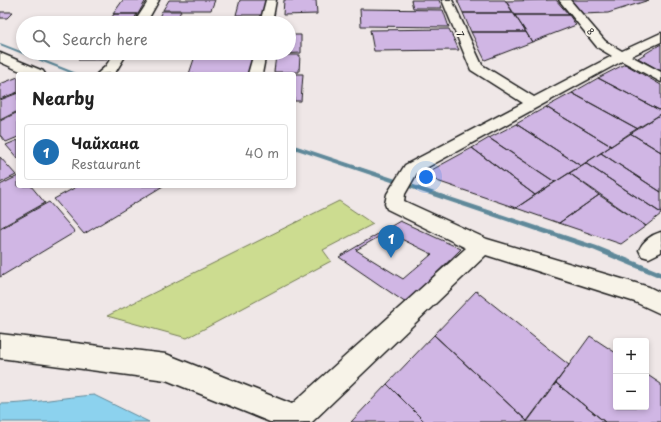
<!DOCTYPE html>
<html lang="en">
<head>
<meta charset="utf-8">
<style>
	body { margin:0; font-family:"Playpen Sans",sans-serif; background:#f6f6f6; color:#222 }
	.controls { position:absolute; right:12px; bottom:12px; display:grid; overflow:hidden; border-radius:4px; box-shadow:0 2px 6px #0003 }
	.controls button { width:36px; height:36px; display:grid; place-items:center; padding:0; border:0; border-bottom:1px solid #e0e0e0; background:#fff; color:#222; font:20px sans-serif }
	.you { position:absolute; left:426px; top:177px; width:14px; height:14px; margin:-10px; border:3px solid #fff; border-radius:50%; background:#1a73e8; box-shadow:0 0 0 6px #1a73e833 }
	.badge { display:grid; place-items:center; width:26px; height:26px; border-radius:50%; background:#1f6fb2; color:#fff; font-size:13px; font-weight:700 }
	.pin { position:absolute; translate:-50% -33px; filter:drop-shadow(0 1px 2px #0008) }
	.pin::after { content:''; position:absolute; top:21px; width:14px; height:12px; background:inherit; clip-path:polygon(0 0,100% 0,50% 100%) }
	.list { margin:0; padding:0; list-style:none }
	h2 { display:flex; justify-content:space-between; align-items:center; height:52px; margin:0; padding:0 16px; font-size:17px }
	h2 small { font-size:13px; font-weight:400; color:#767676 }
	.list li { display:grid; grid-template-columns:26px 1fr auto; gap:12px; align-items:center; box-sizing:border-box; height:56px; margin:0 8px 8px; padding:0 8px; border:1px solid #e0e0e0; border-radius:4px }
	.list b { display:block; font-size:15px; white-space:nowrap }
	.list p { margin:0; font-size:13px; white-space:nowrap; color:#767676 }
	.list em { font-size:13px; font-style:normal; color:#767676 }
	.icon { flex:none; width:22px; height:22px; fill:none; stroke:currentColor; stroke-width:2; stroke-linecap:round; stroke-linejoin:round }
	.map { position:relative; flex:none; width:661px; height:422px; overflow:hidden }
	.search { position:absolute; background:#fff; box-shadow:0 2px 6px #0003; left:16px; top:16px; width:280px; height:44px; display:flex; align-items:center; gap:10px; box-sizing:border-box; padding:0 14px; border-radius:22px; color:#767676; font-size:15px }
	.panel { position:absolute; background:#fff; box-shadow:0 2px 6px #0003; left:16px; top:72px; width:280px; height:116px; border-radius:4px }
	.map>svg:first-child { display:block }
	.green { fill:#ccdc90; stroke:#747c56 }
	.water { fill:#8cd2ee; stroke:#5f899a }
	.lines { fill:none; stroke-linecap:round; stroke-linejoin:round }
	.stream { fill:#5f899a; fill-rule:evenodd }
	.building { fill:#d0b6e4; stroke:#1c1c1c; fill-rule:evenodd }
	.street-casing { stroke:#1c1c1c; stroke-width:3 }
	.street { fill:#f7f3e8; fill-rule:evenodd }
	.labels { text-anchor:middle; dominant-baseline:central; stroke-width:4; stroke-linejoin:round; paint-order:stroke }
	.far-street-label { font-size:9px; fill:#1c1c1c; stroke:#f7f3e8 }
</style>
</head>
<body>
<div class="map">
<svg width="661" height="422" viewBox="0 0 661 422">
	<rect width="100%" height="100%" fill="#efe7e7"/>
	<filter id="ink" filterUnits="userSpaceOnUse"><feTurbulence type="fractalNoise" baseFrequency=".025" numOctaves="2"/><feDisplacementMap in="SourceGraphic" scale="8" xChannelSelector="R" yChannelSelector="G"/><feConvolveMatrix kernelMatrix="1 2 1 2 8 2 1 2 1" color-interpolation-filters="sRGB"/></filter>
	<g filter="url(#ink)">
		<path class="green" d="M339 201 373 224 323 250 331 261 187 338 107 316Z"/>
		<path class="water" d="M94 395 149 422H0V404C31 404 63 397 94 395Z"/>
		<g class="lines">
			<path class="stream" d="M0 43 23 52V53H26L79 74H73L0 45Z
				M294 145 597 246 661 272V278L593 250 294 149Z"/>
		</g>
		<path class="building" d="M123 0H146L138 14H113Z
			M169 0H215L211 10H163Z
			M240 0H267L264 15H236Z
			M284 0H316L317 14 283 15Z
			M411 0H439L442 8H413Z
			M457 0H505L513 13H463Z
			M556 0 569 15H515L506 1Z
			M571 0H649L608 13 583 14Z
			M360 9 443 10 449 27 361 26Z
			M162 11H181L175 23H156Z
			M0 12H13L7 18H0Z
			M463 13H513L526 32H471Z
			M114 14H137L132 23H108Z
			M515 15H569L576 25 532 42Z
			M449 29 459 50 374 51 370 30Z
			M471 32H526L532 42 485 60Z
			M289 35H301V53L276 54 289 53Z
			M661 44V71L638 58Z
			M83 53H112L107 60H78Z
			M193 53H255L193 54Z
			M254 55 250 74H189L195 56Z
			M276 55H300L299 72H274Z
			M625 64 661 85V111L598 78Z
			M274 74H303L301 101H294V74Z
			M18 77V92L0 99V84Z
			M598 78 661 111V114L638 129 572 93Z
			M18 93V111L0 120V100Z
			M572 93 638 129 611 146 546 107Z
			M546 107 611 146 581 166 516 124Z
			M18 112V137L6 142 0 135V121Z
			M661 114V152L630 133Z
			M516 124 581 166 555 182 489 138Z
			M630 133 661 152V192L601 153Z
			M489 138 555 182 535 195 472 148Z
			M18 140V159L6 145Z
			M472 148 535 195 516 208 437 181 428 172Z
			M601 153 661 192V213L585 163Z
			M0 157 16 175 0 183Z
			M585 163 661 213V214L646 226 569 173Z
			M569 173 599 195 559 223 516 208Z
			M18 176V186H31L45 203 0 228V185Z
			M78 186H163L84 234 54 199Z
			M599 195 646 226 621 244 559 223Z
			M49 202 75 232 0 277V229Z
			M400 221 461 249 406 303 339 257ZM387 232 432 254 403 279 356 250Z
			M476 291 569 365 527 421 434 335Z
			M434 335 527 421V422H425L387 384Z
			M590 336 616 353V407H646V374L661 384V422H605L556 383Z
			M556 383 605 422H527Z
			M387 384 425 422H351Z"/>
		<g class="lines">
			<defs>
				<path id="street" d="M149 0H159L146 23H134Z
					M266 0H276L272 23H260Z
					M442 0H452L482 65 534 97 612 56 597 47 559 0H570L605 41 622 51 661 33V42L631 56 661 72V82L622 61 417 173 405 194 404 201 487 239 649 287 661 293V314L635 302 486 255 312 422H270L166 380 0 358V334L166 354 292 404 466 248 387 209 385 204 387 194 405 165 523 103 471 70Z
					M0 53 43 71 45 74H27L0 62Z
					M115 53H127L115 73 97 74 105 67Z
					M254 53H266L262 74H248Z
					M661 232V252L649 258 642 256 639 250C643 241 651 235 661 232Z"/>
			</defs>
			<use href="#street" class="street-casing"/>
			<use href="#street" class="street"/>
		</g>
	</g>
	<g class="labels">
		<g class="far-street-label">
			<text transform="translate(591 31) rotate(50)">8</text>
			<text transform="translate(461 34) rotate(67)">7</text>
		</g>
	</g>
</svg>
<div class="controls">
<button>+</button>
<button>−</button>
</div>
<div class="you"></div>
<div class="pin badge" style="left:391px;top:258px">1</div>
<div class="search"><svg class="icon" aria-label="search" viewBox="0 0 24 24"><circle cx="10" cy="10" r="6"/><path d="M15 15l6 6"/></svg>Search here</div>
<section class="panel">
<h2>Nearby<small></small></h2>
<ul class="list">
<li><span class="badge">1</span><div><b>Чайхана</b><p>Restaurant</p></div><em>40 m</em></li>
</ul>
</section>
</div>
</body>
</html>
